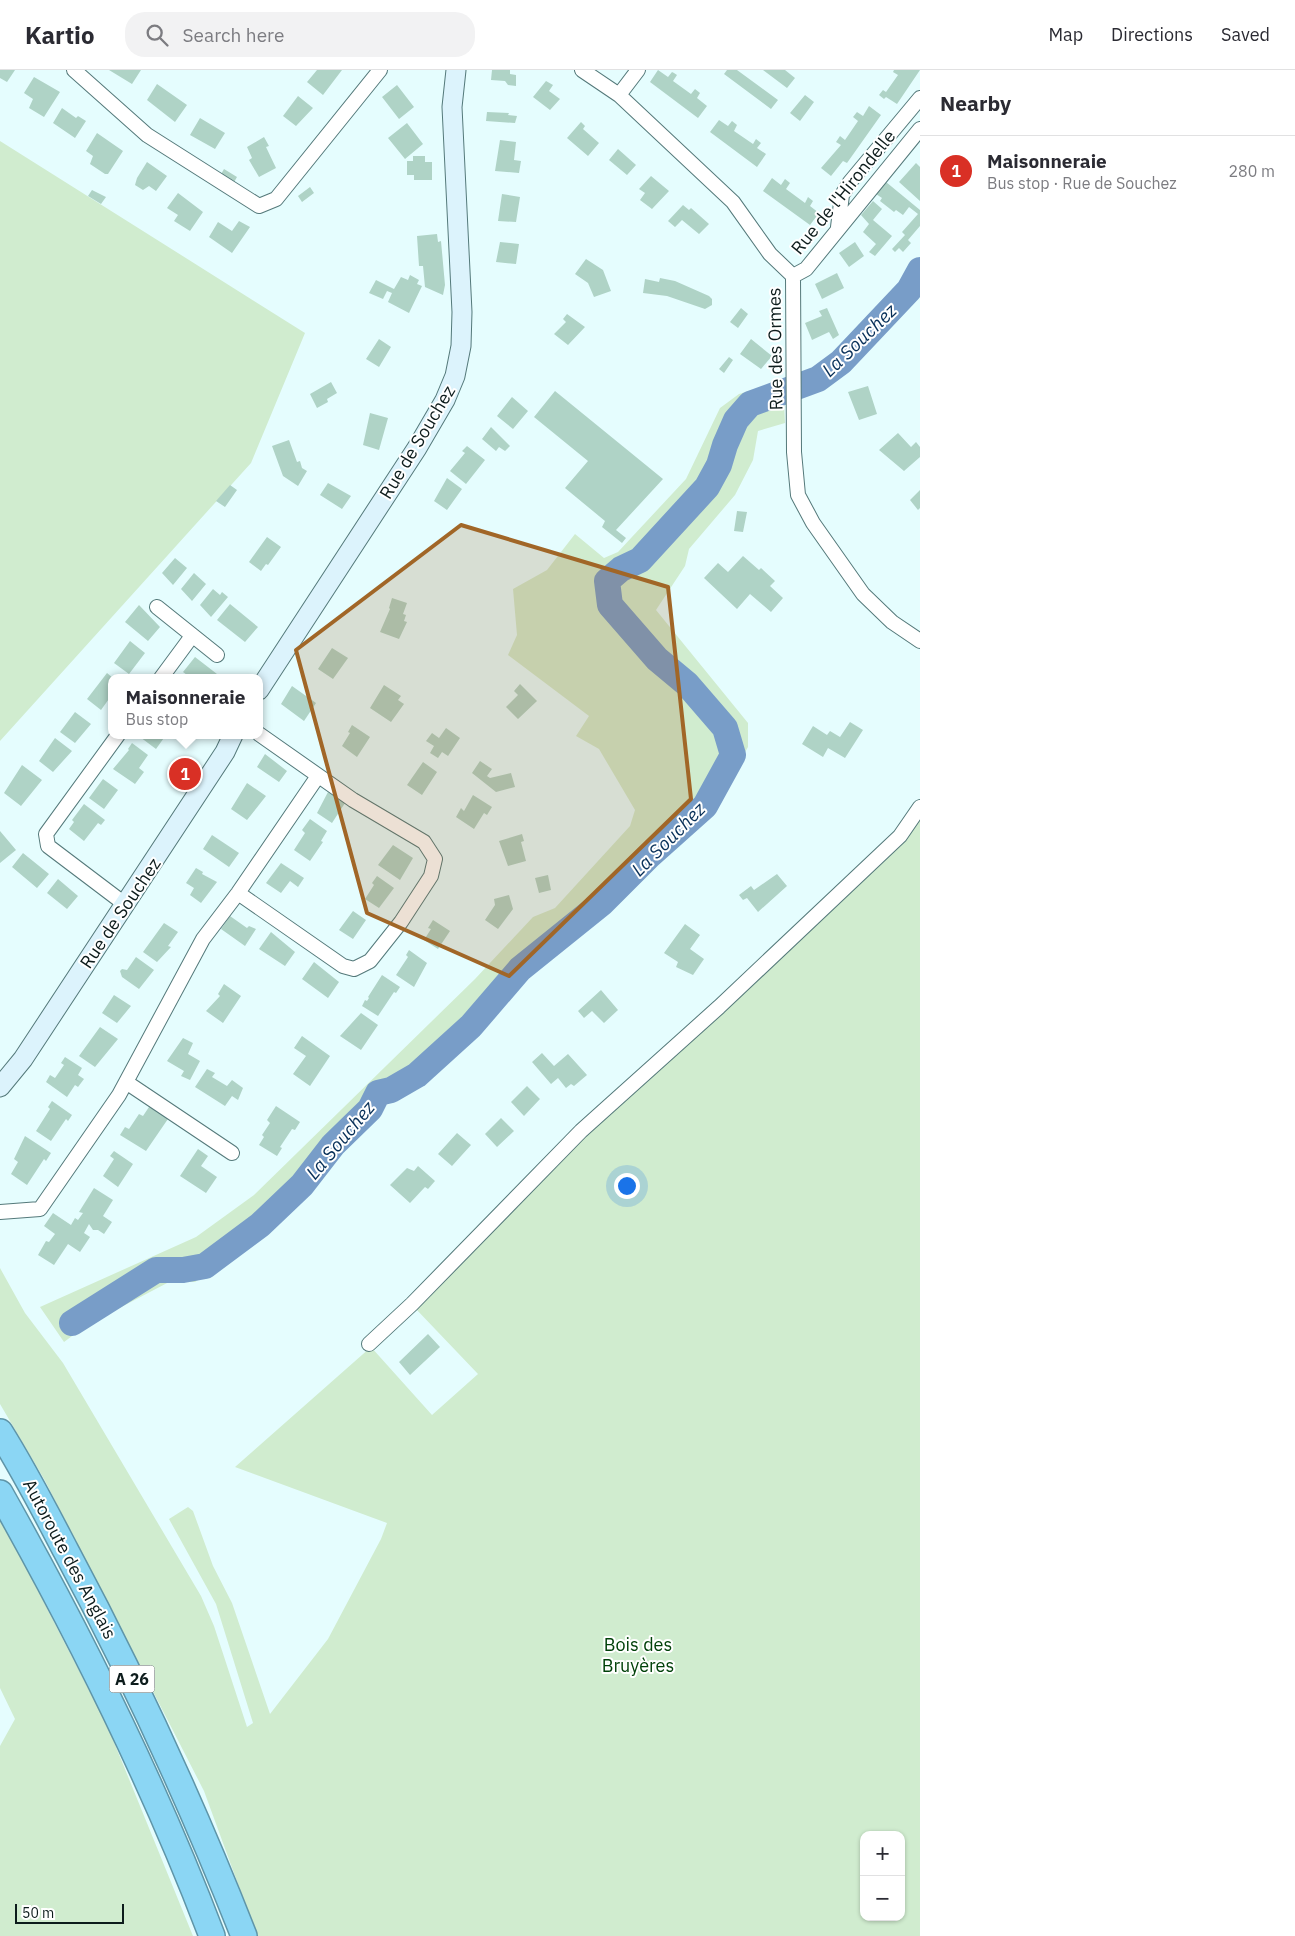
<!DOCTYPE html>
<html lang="en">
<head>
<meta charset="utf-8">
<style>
	body { margin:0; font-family:"IBM Plex Sans",sans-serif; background:#f2f2f3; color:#2b2b33 }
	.controls { position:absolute; right:15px; bottom:15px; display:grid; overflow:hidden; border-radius:10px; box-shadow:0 1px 4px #0004 }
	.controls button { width:45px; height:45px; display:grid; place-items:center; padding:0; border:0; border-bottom:1px solid #e1e1e2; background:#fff; color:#2b2b33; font:25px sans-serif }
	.scale { position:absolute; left:15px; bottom:12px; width:109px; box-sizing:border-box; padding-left:5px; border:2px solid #0d1c1c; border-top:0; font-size:14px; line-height:18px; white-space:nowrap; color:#0d1c1c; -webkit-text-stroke:4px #fff; paint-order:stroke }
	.you { position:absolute; left:626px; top:1115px; width:18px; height:18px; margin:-12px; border:4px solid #fff; border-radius:50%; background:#1a73e8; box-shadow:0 0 0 8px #1a73e833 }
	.badge { display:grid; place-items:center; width:32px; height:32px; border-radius:50%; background:#d93025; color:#fff; font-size:16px; font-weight:700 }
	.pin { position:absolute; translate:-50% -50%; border:2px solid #fff; box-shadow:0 1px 5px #0006 }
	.popup { position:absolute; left:108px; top:604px; width:155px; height:65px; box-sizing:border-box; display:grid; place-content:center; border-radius:10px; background:#fff; filter:drop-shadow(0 1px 4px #0005); font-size:16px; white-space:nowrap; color:#7c7c81 }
	.popup b { font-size:19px; color:#2b2b33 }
	.popup::after { content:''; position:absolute; left:50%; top:100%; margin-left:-10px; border:10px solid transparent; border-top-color:#fff }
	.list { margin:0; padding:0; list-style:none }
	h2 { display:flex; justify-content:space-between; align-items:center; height:65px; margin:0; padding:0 20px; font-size:21px }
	h2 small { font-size:16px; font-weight:400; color:#7c7c81 }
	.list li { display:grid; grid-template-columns:32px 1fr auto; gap:15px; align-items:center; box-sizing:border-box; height:70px; padding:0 20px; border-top:1px solid #e1e1e2 }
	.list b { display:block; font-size:19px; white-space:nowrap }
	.list p { margin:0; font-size:16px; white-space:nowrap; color:#7c7c81 }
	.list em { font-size:16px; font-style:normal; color:#7c7c81 }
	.icon { flex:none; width:28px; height:28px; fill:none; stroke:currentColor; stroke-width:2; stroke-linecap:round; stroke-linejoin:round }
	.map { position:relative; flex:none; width:920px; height:1866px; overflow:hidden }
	header { display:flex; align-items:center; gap:30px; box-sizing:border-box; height:70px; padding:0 25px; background:#fff; border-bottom:1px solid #e1e1e2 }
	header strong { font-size:24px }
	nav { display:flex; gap:28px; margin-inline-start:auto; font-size:18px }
	.search { width:350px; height:45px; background:#f2f2f3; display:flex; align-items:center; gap:12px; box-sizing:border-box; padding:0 18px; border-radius:20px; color:#7c7c81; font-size:19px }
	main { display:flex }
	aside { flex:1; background:#fff }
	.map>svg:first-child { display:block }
	.green { fill:#d0eccf; fill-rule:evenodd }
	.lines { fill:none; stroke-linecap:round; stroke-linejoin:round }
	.river { stroke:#789dc8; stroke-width:26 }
	.building { fill:#afd3c6 }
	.minor-casing { stroke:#54797a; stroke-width:16 }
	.secondary-casing { stroke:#54797a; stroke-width:21 }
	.motorway-casing { stroke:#5f95a8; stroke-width:28 }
	.minor { stroke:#fff; stroke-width:14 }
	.secondary { stroke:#dcf3fc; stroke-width:19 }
	.motorway { stroke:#8bd6f4; stroke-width:25 }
	.marked { fill:#a16627; fill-opacity:0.2; stroke:#a16627; stroke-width:4; stroke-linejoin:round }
	.labels { text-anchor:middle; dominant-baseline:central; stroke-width:4; stroke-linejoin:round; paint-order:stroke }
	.shield { fill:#fff; stroke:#566060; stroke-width:1 }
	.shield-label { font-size:16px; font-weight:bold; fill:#0d1c1c }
	.street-label { font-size:18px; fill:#0d1c1c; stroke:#fff }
	.park-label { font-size:18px; fill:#004109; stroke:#fff }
	.water-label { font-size:19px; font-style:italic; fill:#083059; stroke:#fff }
</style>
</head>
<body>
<header>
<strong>Kartio</strong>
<div class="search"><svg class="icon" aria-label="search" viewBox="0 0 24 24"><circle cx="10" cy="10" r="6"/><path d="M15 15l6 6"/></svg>Search here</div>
<nav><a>Map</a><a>Directions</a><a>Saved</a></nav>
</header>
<main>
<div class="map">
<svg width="920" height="1866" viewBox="0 0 920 1866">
	<rect width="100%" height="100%" fill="#e5fdfe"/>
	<path class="green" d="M0 71 305 263 251 393 0 671Z
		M783 311 785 353 758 361 753 390 735 425 689 479 685 496 656 540 748 653V677L707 749 681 771 620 833 572 871 549 881 539 889 515 924 493 939 461 973 386 1030 338 1082 294 1136 264 1166 195 1212H169L87 1255 64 1272 40 1237 196 1167 254 1125 475 909 533 847 555 838 630 756 635 740 599 679 576 666 589 646 508 585 517 565 513 519 547 500 575 464 604 488 618 482 686 409 720 338 739 324Z
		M920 746V1866H257L204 1721 44 1409 0 1334V1198L25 1243 63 1293 201 1526 214 1556 247 1657 253 1653 216 1534 169 1449 188 1437 193 1441 213 1496 232 1533 270 1644 328 1569 381 1469 387 1453 235 1397 371 1277 432 1345 478 1304 415 1238 482 1173 550 1100ZM864 1765H901V1847H864Z
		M0 1447 107 1655 193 1866H0V1676L15 1649 0 1618Z"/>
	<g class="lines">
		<path class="river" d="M72 1253 156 1200H183L205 1196 260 1155 302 1115 333 1075 370 1039 378 1023 391 1020 417 1005 471 956 520 899 602 833 649 786 705 736 733 685 725 658 687 614 657 589 610 535 607 511 621 499 640 490 707 417 719 395 725 375 736 350 750 334 818 309 841 292 909 220 920 200"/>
	</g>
	<path class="building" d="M0 0H15L7 12 0 8Z
		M109 0H141L132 14Z
		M317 0H342L323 25 307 12Z
		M492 0H510V4L516 5V16L508 15 505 11 491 10Z
		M658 0 668 7 672 2 674 3 677 5 673 11 691 24 695 19 700 23 697 28 707 36 698 48 650 12Z
		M737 0 778 30 771 39 724 4 727 0Z
		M763 0H785L795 8 787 18Z
		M894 0H920L897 34 886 27 884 29 879 25 883 20 886 22 898 5 893 2Z
		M34 7 60 22 44 47 29 38 33 29 24 23Z
		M546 11 553 15 549 21 560 29 550 40 533 27Z
		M157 14 187 35 175 52 147 30Z
		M397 15 414 37 399 49 382 27Z
		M805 25 814 32 800 51 790 43Z
		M298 26 313 38 296 56 283 46Z
		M869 36 881 45 847 93 843 91 831 106 821 98 841 75 836 72 840 66 845 70 858 51 853 47 857 42 863 46Z
		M62 38 76 48 78 46 86 51 75 68 53 53Z
		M487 42 509 43 508 45 517 46 515 53 486 51Z
		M200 48 225 63 215 79 190 65Z
		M719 50 728 56 732 51 737 55 734 61 753 74 756 69 761 73 757 78 766 84 757 97 710 62Z
		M581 52 585 56 583 59 599 73 588 86 567 68Z
		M407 53 423 74 405 89 388 68Z
		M97 63 123 81 108 104H105L90 94 93 86 86 81Z
		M264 67 269 76 266 77 276 98 259 107 249 90 252 88 247 77Z
		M500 70 516 72 514 90 521 91 519 103 495 101Z
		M618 79 636 95 627 105 609 90Z
		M413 86H425V92H432V110H414V105H407V91H413Z
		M147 92 167 106 156 121 149 116 143 120 135 115 137 108Z
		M916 93 920 97V131L899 112Z
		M224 99 237 107 233 114 220 106Z
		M651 106 669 121 652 139 640 130 645 123 639 119Z
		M772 108 781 115 785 109 790 113 786 119 805 133 808 127 813 131 810 136 819 143 810 155 763 121Z
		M886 112 920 140V156L908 170 911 173 903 182 899 178 895 182 892 179 905 165 902 162 918 144 909 137 903 145 896 140 894 142 880 131 882 128 876 124Z
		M310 117 314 123 302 132 298 126Z
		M92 120 106 127 101 134 88 126Z
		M178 123 203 142 190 161 174 151 178 145 167 138Z
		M502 124 520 127 516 152 498 151Z
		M873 131 882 139 873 150 892 166 875 186 869 182 876 174 863 162 869 154 861 145Z
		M683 135 689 140 691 138 709 154 699 164 682 150 675 157 668 151Z
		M239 151 250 157 232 183 209 167 218 152 232 161Z
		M437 164 438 172 441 171 445 215 443 225 425 217 423 196H419L417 166Z
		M500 172 519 174 516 194 496 192Z
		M855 172 864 186 849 197 839 183Z
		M586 189 603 200 611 221 594 227 588 213 575 204Z
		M837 203 844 218 822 229 815 214Z
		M410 205 419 210 417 214 422 216 409 243 388 232 392 223 387 221 383 229 369 223 376 210 394 219 401 207 408 210Z
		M660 208 675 211 709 226 712 229V235L705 239 667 226 643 223 645 209 659 212Z
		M741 238 748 244 738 258 730 252Z
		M827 238 839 265 833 269 829 262 812 270 805 253 822 246 819 241Z
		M567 244 585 257 568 275 554 264 566 252 563 249Z
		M379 269 391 277 379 297 366 289Z
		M751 269 772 286 761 299 740 284Z
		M729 287 733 290 724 303 719 299Z
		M331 312 337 323 327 329 328 332 317 338 310 324Z
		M868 316 877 344 859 350 848 322Z
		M555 321 663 409 616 460 626 468 622 473 602 457 605 451 565 418 588 391 534 347Z
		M512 327 528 341 513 359 497 346Z
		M370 343 388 348 379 380 363 375Z
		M491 357 510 376 505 381 499 377 496 381 482 369Z
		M898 363 911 377 916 372 920 377V387L904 401 879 380Z
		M289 370 297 392 300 391 302 398 307 401 298 416 283 406 272 376Z
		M467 376 485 390 466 414 450 401 465 383 462 381Z
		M447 408 462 419 447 440 434 431Z
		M328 413 351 426 342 439 320 425Z
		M230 415 237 420 225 437 216 431Z
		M920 420V438L918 440 910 430Z
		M737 441 747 442 743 462 734 461Z
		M267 467 281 477 268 495 266 494 261 501 249 492Z
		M743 486 759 500 761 498 775 511 770 516 783 528 771 542 750 524 737 539 704 508 718 493 728 502Z
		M175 488 187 498 173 515 162 503Z
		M194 503 206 514 192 531 181 519Z
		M213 519 220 525 222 522 228 527 211 547 200 535Z
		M392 528 407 533 403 544 406 545 404 551 407 552 399 569 380 562 390 539 389 538Z
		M230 534 258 557 245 572 217 550Z
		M139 535 160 557 148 571 125 552Z
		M130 571 145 583 129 604 114 593Z
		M332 578 348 588 333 609 318 599Z
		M195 587 217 604 214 608H191L183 602Z
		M107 603 113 608H111V626L101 640 87 629Z
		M520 614 537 631 518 649 506 637 518 625 514 621Z
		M384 615 401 626 398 630 404 634 391 652 370 638Z
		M292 616 316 633 304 651 281 634Z
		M75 642 91 654 75 673 60 662Z
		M850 652 863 660 845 688 828 678 823 687 802 674 813 656 827 665 830 661 840 667Z
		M352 655 370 667 357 687 342 676 350 663 348 662Z
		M446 658 460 668 448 686 442 682 438 688 430 683 434 676 426 671 432 663 439 668Z
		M142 665H166L156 679 140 667Z
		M55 668 72 681 53 702 39 691Z
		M132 673 148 685 139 698 144 702 135 714 113 699 129 680 128 679Z
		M265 684 287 701 279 712 257 697Z
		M480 691 492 699 487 706 490 708 511 703 515 717 496 722 472 703Z
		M423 692 437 702 422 725 407 715Z
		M22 695 42 710 21 736 4 723Z
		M103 709 118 720 104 739 89 728Z
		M247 713 266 726 247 750 231 739Z
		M328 722 345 733 332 753 317 743Z
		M473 725 492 737 487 745 484 743 474 759 456 747 461 738 464 741Z
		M84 734 105 750 101 755 98 753 84 771 69 759 74 752 72 750Z
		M310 749 327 761 321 771 323 772 310 791 294 780 305 763 302 760Z
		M0 761 16 780 0 793Z
		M522 764 524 771 521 772 526 791 508 796 499 771Z
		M212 765 239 783 229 797 203 779Z
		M393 775 413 788 400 810 378 795Z
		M23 783 49 804 37 818 12 797Z
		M281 793 304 808 298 817 290 811 281 823 266 813Z
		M196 798 203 802 202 804 217 812 201 833 190 825 194 818 186 813Z
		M777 804 787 816 758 842 747 828 743 830 739 825 751 816 754 820Z
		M548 805 551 820 539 823 535 808Z
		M377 806 394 818 379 838 365 829 374 815 372 813Z
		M58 809 78 826 67 839 47 823Z
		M509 825 513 839 498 859 485 850 495 835 494 829Z
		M353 841 366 850 353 869 339 860Z
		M230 846 247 858 249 856 256 859 245 876 221 859Z
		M433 850 450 861 438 879 424 870 431 859 428 858Z
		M164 853 178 862 168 876 171 877 157 892 143 882Z
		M685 854 700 865 690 879 704 889 693 905 676 897 678 892 664 883Z
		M271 862 295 882 285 896 259 879Z
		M409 880 427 893 414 917 396 905 408 887 406 885Z
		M136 887 154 900 139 919 122 907 120 901 122 899 127 900Z
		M314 892 339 912 328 928 302 909Z
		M382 905 400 917 396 923 394 922 378 946 362 936 365 930 367 931 369 928 368 927Z
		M224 914 241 926 223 953 206 941 220 926 218 924Z
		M601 920 618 940 604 953 592 941 584 948 578 941Z
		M114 925 131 936 117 953 102 943Z
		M361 943 378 955 361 980 340 966Z
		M100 957 118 969 95 997 79 986Z
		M302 966 330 986 310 1016 293 1004 306 986 294 978Z
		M183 968 193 973 188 984 200 991 190 1010 181 1006 184 1001 167 991Z
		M542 983 554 996 568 984 587 1005 574 1016 571 1014 566 1018 558 1008 551 1014 532 992Z
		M65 987 82 998 78 1005 84 1009 78 1017 75 1015 67 1027 46 1012 50 1005 55 1008 64 995 61 993Z
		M207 999 215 1003 212 1007 227 1016 232 1010 243 1018 238 1030 232 1026 225 1036 195 1017Z
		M527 1016 540 1029 524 1046 511 1032Z
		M52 1031 72 1045 68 1051 66 1049 51 1071 36 1061 50 1039 48 1037Z
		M151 1034 170 1046 146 1081 120 1065 125 1057 129 1059 139 1044 143 1046Z
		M276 1036 300 1052 295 1060 292 1059 280 1077 282 1078 277 1086 259 1075 264 1067 262 1065 270 1053 267 1050Z
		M501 1048 514 1061 497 1077 485 1064Z
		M457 1063 471 1075 452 1096 438 1084Z
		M25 1066 51 1083 46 1091 44 1089 27 1115 11 1104 18 1092 14 1089Z
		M198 1079 208 1086 201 1096 217 1107 206 1123 180 1106Z
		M114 1081 133 1094 118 1117 103 1106 114 1089 110 1086Z
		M418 1096 435 1111 428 1119 425 1117 410 1133 390 1115 407 1098 414 1101Z
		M94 1118 113 1130 103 1146 112 1152 104 1164 98 1160H93L89 1154 84 1163 90 1167 80 1182 68 1174 54 1195 38 1185 46 1171 49 1172 55 1164 44 1156 53 1143 71 1155 75 1148 78 1150 83 1143 79 1142Z
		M428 1264 440 1277 410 1305 399 1292Z"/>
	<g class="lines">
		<defs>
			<path id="minor" d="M74 0 147 65 259 136 276 129 380 0
				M582 0 619 25 733 132 770 184 793 206 794 382 798 425 813 453 863 524 892 552 920 571
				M619 25 638 0
				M838 157 842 125 850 112 920 28
				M793 206 806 199 920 59
				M157 537 217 585
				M161 608 192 566
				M118 665 46 764 48 776 126 835
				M238 823 343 896 354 899 370 891 401 852 431 806 435 789 424 772 353 730 259 664
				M126 1012 232 1083
				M0 1142 40 1139 119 1025 203 869 238 823 318 706
				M369 1274 412 1234 581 1061 719 937 900 766 920 737"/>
			<path id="secondary" d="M259 620 417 378 445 330 455 306 461 276 462 242 452 37 456 0
				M0 1017 23 989 225 682 233 665"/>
			<path id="motorway" d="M0 1362C24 1400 45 1441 66 1481 133 1606 192 1734 244 1866
				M0 1423C80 1565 154 1713 212 1866"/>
		</defs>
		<use href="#minor" class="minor-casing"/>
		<use href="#secondary" class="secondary-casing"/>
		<use href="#motorway" class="motorway-casing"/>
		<use href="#minor" class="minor"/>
		<use href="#secondary" class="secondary"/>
		<use href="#motorway" class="motorway"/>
	</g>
	<path class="marked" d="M461 455 668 517 691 729 509 906 367 843 296 580Z"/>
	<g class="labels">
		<rect class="shield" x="109.5" y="1595.5" width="45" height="27" rx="4"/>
		<g class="shield-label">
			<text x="132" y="1609">A 26</text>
		</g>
		<g class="street-label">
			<text transform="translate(843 122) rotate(-51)">Rue de l'Hirondelle</text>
			<text transform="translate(775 279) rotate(-91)">Rue des Ormes</text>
			<text transform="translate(417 372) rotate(-59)">Rue de Souchez</text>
			<text transform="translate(120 843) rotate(-56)">Rue de Souchez</text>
			<text transform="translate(70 1489) rotate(62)">Autoroute des Anglais</text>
		</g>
		<g class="park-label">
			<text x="638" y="1574">Bois des<tspan x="638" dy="21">Bruyères</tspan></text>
		</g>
		<g class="water-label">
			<text transform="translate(859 270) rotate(-44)">La Souchez</text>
			<text transform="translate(668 769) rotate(-45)">La Souchez</text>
			<text transform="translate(340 1070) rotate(-50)">La Souchez</text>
		</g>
	</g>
</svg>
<div class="controls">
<button>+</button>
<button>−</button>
</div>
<div class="scale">50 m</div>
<div class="you"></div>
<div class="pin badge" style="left:185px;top:704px">1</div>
<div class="popup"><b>Maisonneraie</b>Bus stop</div>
</div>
<aside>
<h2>Nearby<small></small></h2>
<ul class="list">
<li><span class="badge">1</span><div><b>Maisonneraie</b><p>Bus stop · Rue de Souchez</p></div><em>280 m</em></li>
</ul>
</aside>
</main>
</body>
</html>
